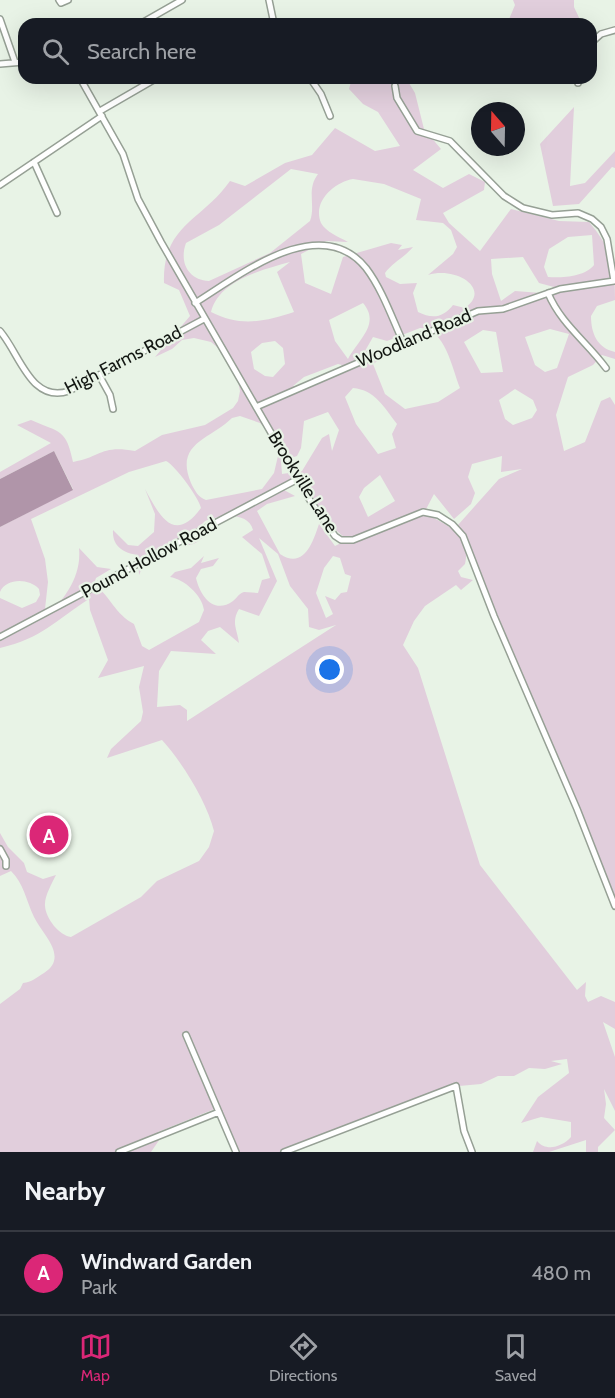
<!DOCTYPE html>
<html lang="en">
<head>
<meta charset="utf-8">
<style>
	body { margin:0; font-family:Cabin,sans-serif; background:#20242c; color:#f1f3f6 }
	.compass { position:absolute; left:471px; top:102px; width:54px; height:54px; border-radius:50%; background:#171b24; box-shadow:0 6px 24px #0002; rotate:340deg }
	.you { position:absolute; left:330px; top:670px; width:21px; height:21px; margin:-15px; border:4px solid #fff; border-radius:50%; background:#1a73e8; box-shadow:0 0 0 9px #1a73e833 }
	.badge { display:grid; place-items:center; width:39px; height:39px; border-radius:50%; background:#db2777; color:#fff; font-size:20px; font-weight:700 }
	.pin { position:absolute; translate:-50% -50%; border:3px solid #fff; box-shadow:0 2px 6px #0006 }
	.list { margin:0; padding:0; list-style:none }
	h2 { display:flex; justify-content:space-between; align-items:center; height:78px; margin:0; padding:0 24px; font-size:26px }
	h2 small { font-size:20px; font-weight:400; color:#9ea1a6 }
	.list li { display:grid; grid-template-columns:39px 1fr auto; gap:18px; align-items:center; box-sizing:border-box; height:84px; padding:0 24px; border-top:2px solid #363941 }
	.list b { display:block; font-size:22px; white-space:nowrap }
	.list p { margin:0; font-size:20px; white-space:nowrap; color:#9ea1a6 }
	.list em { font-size:20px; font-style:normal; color:#9ea1a6 }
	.icon { flex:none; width:33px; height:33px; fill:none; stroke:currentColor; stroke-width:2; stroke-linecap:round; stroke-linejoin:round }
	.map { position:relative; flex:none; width:615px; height:1152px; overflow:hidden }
	.search { position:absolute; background:#171b24; box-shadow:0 6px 24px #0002; left:18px; right:18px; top:18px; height:66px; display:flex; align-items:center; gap:15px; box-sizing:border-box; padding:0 21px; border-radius:18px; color:#9ea1a6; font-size:22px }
	.sheet { height:162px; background:#171b24 }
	nav { display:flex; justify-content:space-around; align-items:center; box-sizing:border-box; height:84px; border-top:2px solid #363941; background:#171b24; font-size:16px; color:#9ea1a6 }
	nav a { display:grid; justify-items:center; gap:3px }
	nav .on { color:#db2777 }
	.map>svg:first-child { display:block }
	.green { fill:#e1cedc; fill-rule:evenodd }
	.water { fill:#b095a9 }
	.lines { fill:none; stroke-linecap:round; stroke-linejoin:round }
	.street-casing { stroke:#96a095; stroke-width:8 }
	.street { stroke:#fff; stroke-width:5 }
	.labels { text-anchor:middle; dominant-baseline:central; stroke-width:4.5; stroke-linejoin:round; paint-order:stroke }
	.street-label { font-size:18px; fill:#121612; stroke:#e8f3e6 }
</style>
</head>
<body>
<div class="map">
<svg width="615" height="1152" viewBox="0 0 615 1152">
	<rect width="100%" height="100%" fill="#e8f3e6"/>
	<path class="green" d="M513 0H574V7L582 24H507L515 5Z
		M352 78H406L415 93 424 129 441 149 413 170 443 188 469 174 485 182 484 190 443 213 449 223 480 251 511 209 559 221 589 222C612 249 615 266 615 300L597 306 591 316C591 333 597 348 615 352V359L602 355 593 365 568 377 556 415 564 451 585 442 601 401 610 397 615 405V899L458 525 499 479 522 469 501 472 502 456 472 464 468 477 475 493 471 504 454 519 434 494 424 513C445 524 472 534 465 564L458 571 461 577 473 580 461 590 456 585 425 606 414 621 403 645 418 668 480 865 577 990 586 982 585 996 588 1002 601 996 615 1002V1029L603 1022 615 1057V1111L604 1089 606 1104 604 1118 615 1130 598 1147V1152H586V1140L549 1152H533L537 1141C546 1152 562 1147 571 1137V1122L541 1117 521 1123 538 1097 569 1073 567 1059 551 1061 562 1064 545 1069 529 1068 514 1076H498L481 1084 448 1087 281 1152H237L217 1108 158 1132 164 1133 151 1152H0V1004L20 989 23 983C32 982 36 978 44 973 69 957 43 935 34 917 26 900 24 884 11 871L0 876V833L8 847 24 863 27 872 43 879 56 875C52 883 44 897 45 906 46 919 59 935 71 937L141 897 157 881 199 861 209 847 214 831C207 802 182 762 162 740L107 758 111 749 141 721 143 712 139 687 144 666 98 678 108 660 90 610 89 599C55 621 42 638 0 648V598L22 608 36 602 40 595 39 589C29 578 6 578 0 592V527L73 489 54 451 0 479V472L51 443 17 425 31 420C61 433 66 429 73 462 102 457 100 445 135 451L162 435 205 425 233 408 238 401 240 391 234 361 211 342 194 338 182 340 172 349 155 357 190 316 179 290 164 283C162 225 202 221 230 181L245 186 285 163 312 155 335 128 375 151 400 146 378 112 363 104 349 89ZM291 169 318 174C306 190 316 205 310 221L270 253 209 281C188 280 179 262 186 243L219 225ZM353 179 384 184 421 199 416 220 443 223 451 230 457 247 453 254 428 275C456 266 492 289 465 308L453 305C443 318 432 319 418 312L413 293 417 283 400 284 386 277 385 273C393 262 404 258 413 247L398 250 402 245 391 243 343 257 331 294 305 283 301 254 326 241 348 242C339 237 326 232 321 223 312 201 335 182 353 179ZM592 235 594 265C585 277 561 278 548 277L544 267 549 249 568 237ZM523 257 539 283 554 287 541 293 515 291 501 301 492 274 491 259ZM290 262 277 272 294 312C264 322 240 327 211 312 219 280 262 270 290 262ZM363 303C381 324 358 340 348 359L335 341 329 320ZM420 328C445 328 452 368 460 388L438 402 405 409 385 394 373 364 398 348 365 351 373 337 387 341ZM550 329 569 334 557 368 545 372 535 365 525 337ZM483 330 496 332 503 372 481 373 464 342ZM275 341 283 348 285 364 273 377 265 376 254 369 251 352 262 343ZM338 364 342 365C328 379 314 387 293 386L304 377ZM353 388C375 390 384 407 397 424L392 434 396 448 378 454 356 424 345 397ZM515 389 533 400 537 410 532 418 513 425 505 419 499 400ZM328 412 339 430 332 451 329 434 322 438 302 471 282 474 281 461 297 456 301 448 304 421ZM240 416 260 423 281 443 274 473 262 489 206 500C198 497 195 491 191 483 174 443 211 439 232 418ZM166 461C175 465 199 498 201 508 174 545 159 515 145 489L155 514 154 532 138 546 128 545 113 530C112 546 123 553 138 555L139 575 150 550 160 557 169 541C189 549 197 546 210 529L196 530 205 521C220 515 248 511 253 530L242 537 262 554 270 578 262 580 258 593 244 592C238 594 238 597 233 601 214 615 200 596 196 578L201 569 213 566 219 558 201 563 204 556 191 568 175 572 170 577C184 579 202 595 204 610L199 622 149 650 142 646 134 624C115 614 111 597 94 584L96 578 111 569 97 567 79 548C82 576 64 601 44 618L48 582 45 559 31 519 129 472ZM380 475 395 501 368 517 359 497 364 488ZM299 478 329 524 345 538H351L335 546 319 524C313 542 304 570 280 554L257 511 267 504 295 496 284 490 288 481ZM259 538 278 554 290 586 308 609 309 627 319 630 336 625 187 721V710L180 705 157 707 159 671 171 651 216 654 201 640 208 631 220 627 239 643C237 629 231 622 239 609L259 616 277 581ZM333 556 340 558 345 574 351 576 347 592 341 593 335 600 325 596 333 614 326 618 316 593 324 568Z
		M574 107 570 186 585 183 615 151V168L612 167 579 204 553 206 540 144Z"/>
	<path class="water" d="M54 451 73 490 0 527V479Z"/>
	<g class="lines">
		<defs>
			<path id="street" d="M59 0 61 3 68 0
				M269 0 274 24
				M0 19 15 62
				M140 24 182 0
				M591 43 601 34 615 30
				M0 64 24 62
				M80 78 123 154 138 199 161 242 311 502 335 536 341 540H353L423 512 438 515 452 524 463 536 494 616 577 809 615 906
				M310 78 321 94 330 116
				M578 83V78
				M100 111 157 78
				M34 162 57 213
				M0 185 102 116
				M548 293C561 324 587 342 606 368
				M195 303C240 275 320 211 366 268 382 289 392 318 403 342
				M0 331C20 354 31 404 69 391L204 319
				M99 375 110 395 113 409
				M256 407 478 311 503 309 560 289 614 281 607 239 601 227 592 219 578 213 552 215 523 208 504 196 450 141 417 131 397 98 395 86
				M0 637 298 479
				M0 849 6 860V866
				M186 1035 236 1152
				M119 1152 219 1112
				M284 1152 456 1086 464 1131 472 1152"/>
		</defs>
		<use href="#street" class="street-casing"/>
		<use href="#street" class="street"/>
	</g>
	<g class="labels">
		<g class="street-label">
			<text transform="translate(414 338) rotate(-23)">Woodland Road</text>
			<text transform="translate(123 360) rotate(-27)">High Farms Road</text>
			<text transform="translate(303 482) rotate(58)">Brookville Lane</text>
			<text transform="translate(149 558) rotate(-28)">Pound Hollow Road</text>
		</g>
	</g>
</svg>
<svg class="compass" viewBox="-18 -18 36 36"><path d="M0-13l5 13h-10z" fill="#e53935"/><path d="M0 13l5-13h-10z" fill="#9ea1a6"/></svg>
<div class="you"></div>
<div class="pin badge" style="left:49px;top:835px">A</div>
<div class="search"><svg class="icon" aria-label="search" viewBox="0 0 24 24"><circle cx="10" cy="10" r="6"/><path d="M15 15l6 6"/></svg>Search here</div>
</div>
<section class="sheet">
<h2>Nearby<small></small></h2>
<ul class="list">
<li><span class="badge">A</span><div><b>Windward Garden</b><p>Park</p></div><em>480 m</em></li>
</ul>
</section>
<nav>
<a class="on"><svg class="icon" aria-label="map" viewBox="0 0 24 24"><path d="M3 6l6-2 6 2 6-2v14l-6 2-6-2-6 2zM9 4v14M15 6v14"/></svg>Map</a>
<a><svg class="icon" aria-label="directions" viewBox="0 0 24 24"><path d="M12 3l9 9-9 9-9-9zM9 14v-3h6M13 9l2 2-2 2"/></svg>Directions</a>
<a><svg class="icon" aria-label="saved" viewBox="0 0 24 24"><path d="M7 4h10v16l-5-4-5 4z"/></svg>Saved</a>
</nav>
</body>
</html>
